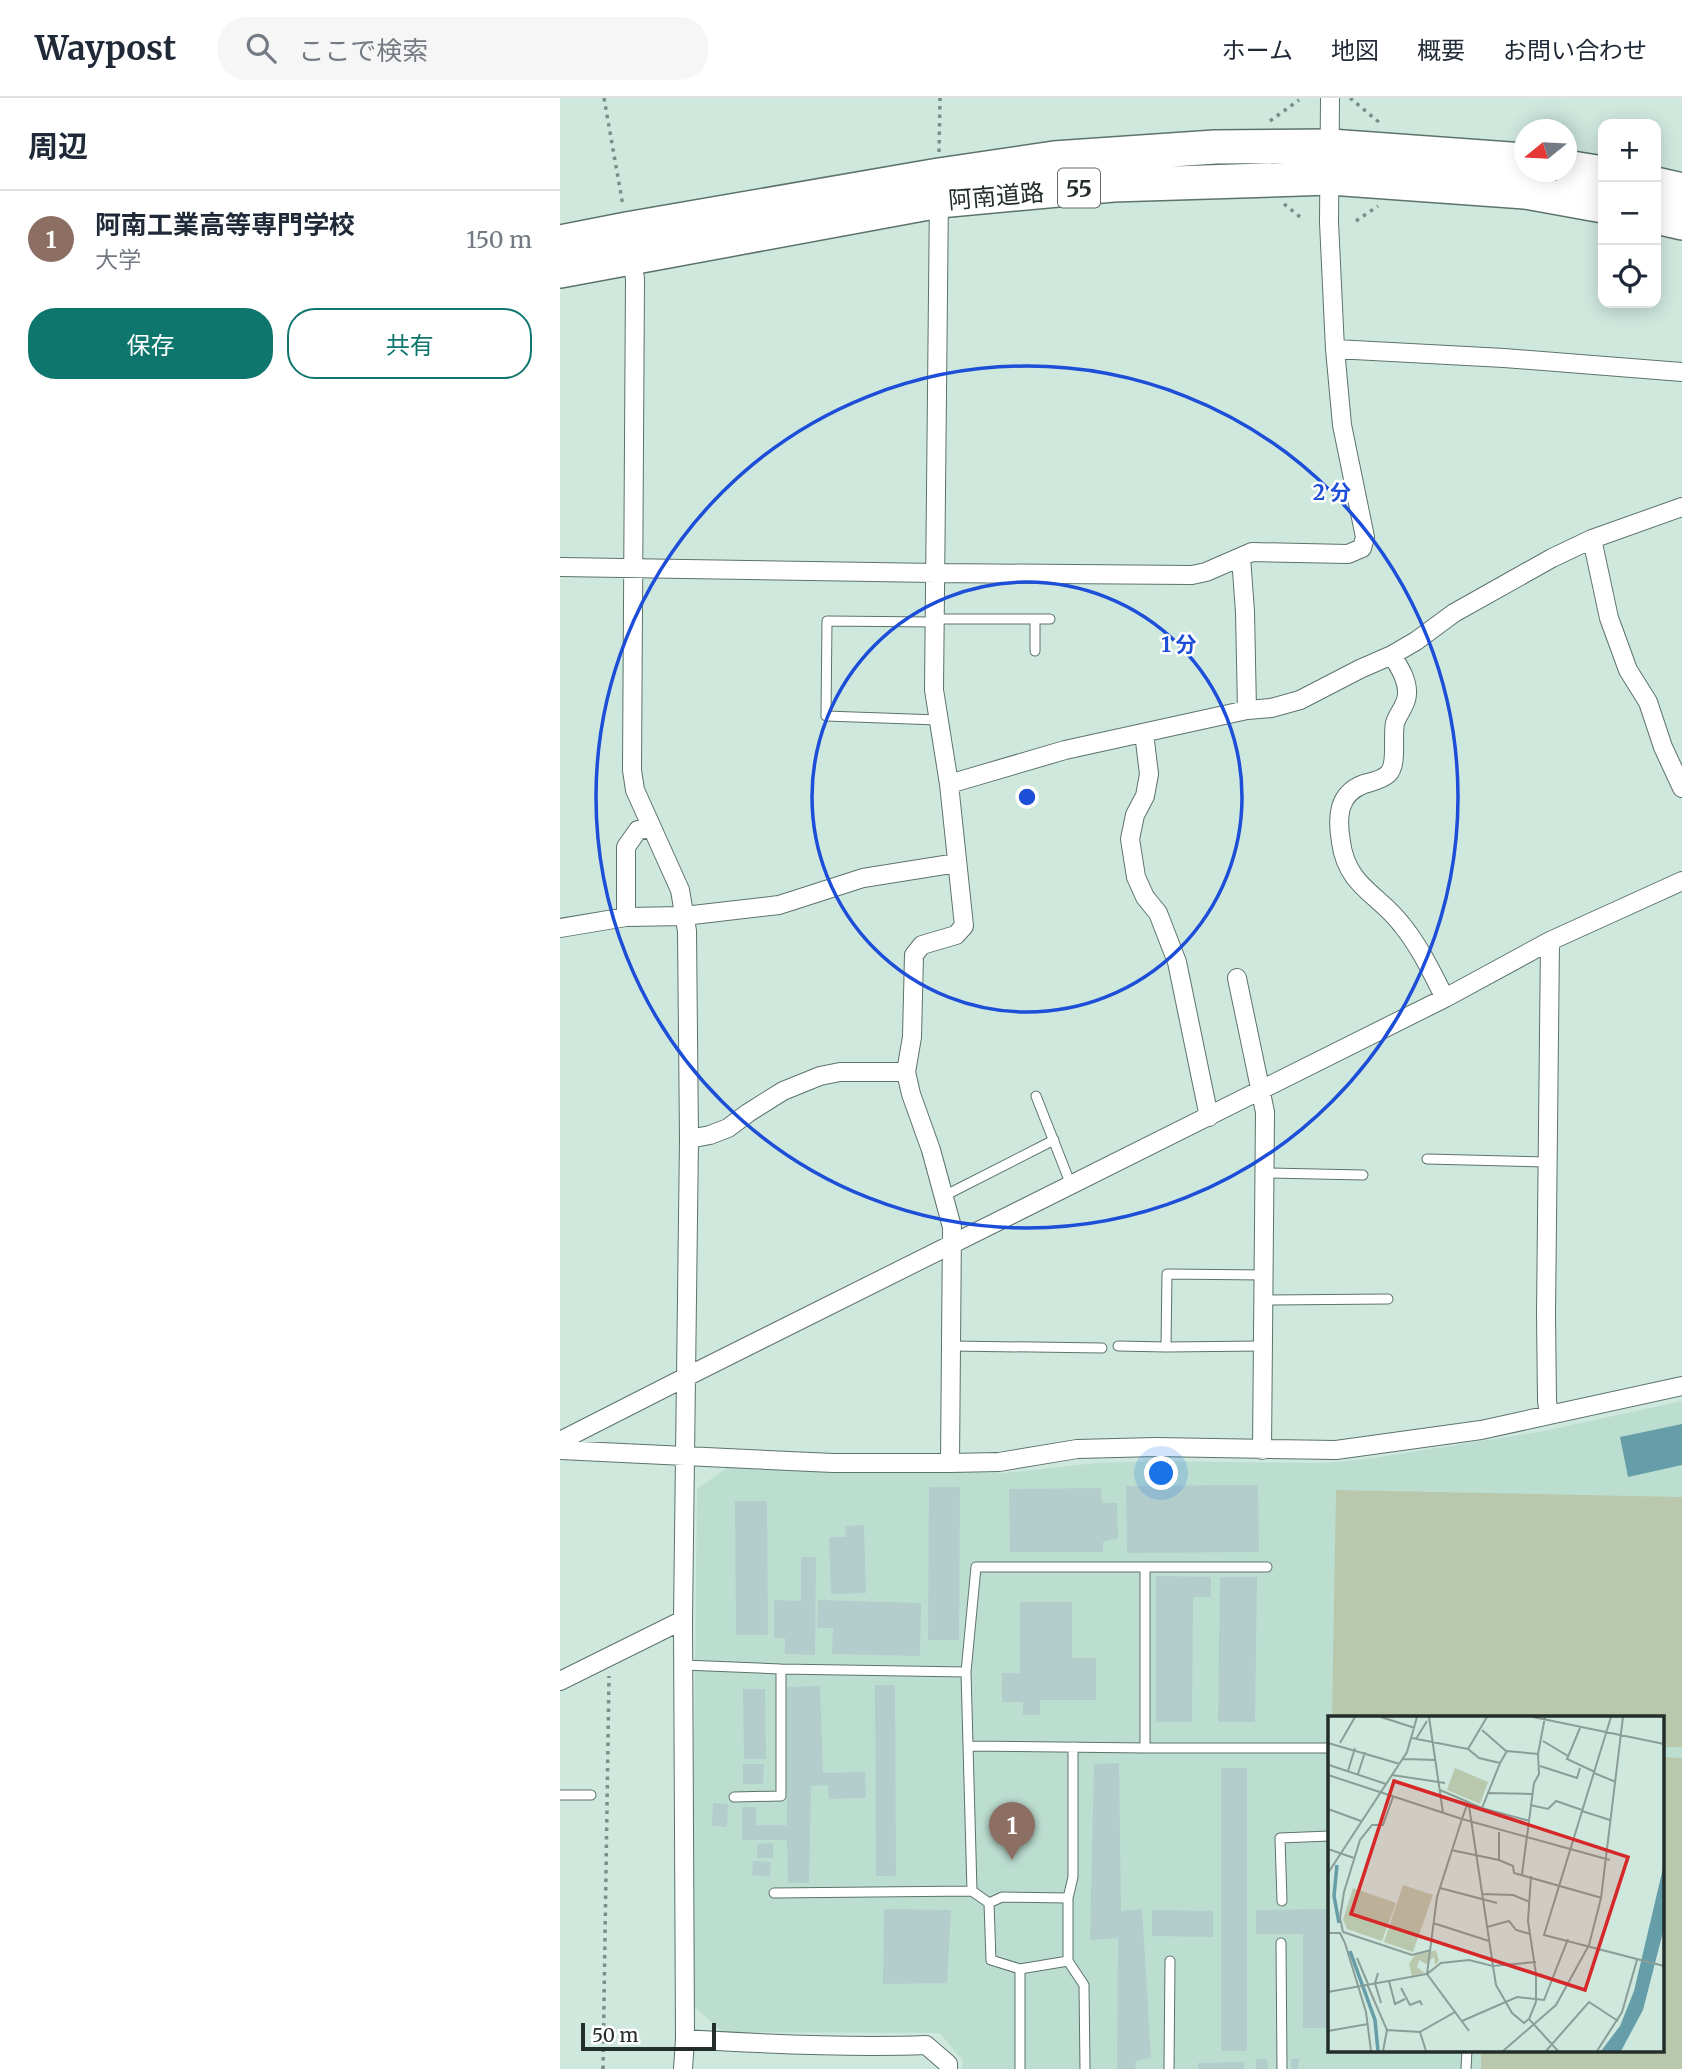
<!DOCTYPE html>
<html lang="ja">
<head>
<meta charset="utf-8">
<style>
	body { margin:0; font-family:Merriweather,"Noto Sans JP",serif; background:#f6f6f7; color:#1f2937 }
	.controls { position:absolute; right:21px; top:21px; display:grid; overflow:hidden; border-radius:14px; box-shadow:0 4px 18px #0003 }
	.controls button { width:63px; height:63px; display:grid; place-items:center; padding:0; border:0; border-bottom:2px solid #e0e1e3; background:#fff; color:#1f2937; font:35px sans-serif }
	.compass { position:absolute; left:954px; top:21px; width:63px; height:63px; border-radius:50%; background:#fff; box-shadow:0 4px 18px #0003; rotate:252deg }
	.scale { position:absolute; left:21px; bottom:18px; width:135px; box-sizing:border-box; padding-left:7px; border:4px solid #232d29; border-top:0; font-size:19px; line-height:24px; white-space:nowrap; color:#232d29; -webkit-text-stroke:5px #fff; paint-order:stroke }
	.you { position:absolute; left:602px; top:1376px; width:24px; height:24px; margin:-18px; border:5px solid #fff; border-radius:50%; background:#1a73e8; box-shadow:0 0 0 10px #1a73e833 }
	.badge { display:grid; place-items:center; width:46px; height:46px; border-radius:50%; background:#0f766e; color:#fff; font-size:23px; font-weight:700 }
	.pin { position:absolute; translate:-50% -58px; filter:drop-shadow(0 2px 4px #0008) }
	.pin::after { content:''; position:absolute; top:37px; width:24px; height:21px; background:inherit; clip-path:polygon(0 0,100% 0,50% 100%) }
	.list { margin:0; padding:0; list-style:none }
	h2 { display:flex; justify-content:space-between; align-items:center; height:91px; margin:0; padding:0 28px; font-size:30px }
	h2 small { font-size:23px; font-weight:400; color:#747a83 }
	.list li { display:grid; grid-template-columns:46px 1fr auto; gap:21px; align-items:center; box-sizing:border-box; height:98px; padding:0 28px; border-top:2px solid #e0e1e3 }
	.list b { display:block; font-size:26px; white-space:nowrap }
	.list p { margin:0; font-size:23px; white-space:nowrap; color:#747a83 }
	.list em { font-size:23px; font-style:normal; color:#747a83 }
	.actions { display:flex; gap:14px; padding:21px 28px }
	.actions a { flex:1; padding:16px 0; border:2px solid #0f766e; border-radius:28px; text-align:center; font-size:24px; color:#0f766e }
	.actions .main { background:#0f766e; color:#fff }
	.icon { flex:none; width:38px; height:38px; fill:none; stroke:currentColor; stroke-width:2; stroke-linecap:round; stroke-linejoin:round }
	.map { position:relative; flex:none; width:1122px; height:1971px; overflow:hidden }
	header { display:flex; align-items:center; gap:42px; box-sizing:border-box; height:98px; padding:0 35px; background:#fff; border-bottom:2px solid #e0e1e3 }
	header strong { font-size:33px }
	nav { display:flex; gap:38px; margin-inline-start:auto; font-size:24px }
	.search { width:490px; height:63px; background:#f6f6f7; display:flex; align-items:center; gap:18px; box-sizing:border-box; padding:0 24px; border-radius:28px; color:#747a83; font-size:26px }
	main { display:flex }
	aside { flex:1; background:#fff }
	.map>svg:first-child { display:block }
	.built { fill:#bcded1; fill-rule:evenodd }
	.green { fill:#b9c8ac }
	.water { fill:#659da8 }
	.building { fill:#b2cdcb }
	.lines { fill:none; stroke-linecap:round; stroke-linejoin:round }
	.lane-casing { stroke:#5c736a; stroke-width:11 }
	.street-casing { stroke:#5c736a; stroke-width:20 }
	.highway-casing { stroke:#5c736a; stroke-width:36 }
	.path { stroke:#7b8d86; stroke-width:3.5; stroke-dasharray:3.5 5; stroke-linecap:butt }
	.lane { stroke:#fff; stroke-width:9 }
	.street { stroke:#fff; stroke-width:18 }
	.highway { stroke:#fff; stroke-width:33 }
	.ring { fill:none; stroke:#1d4ed8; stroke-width:3.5 }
	.labels { text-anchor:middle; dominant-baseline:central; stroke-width:5; stroke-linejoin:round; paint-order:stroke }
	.shield { fill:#fff; stroke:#656c69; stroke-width:2 }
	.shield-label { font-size:23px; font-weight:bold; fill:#232d29 }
	.street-label { font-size:24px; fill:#232d29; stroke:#fff }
	.inset-river { fill:none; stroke:#659da8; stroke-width:3.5 }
	.inset-road { fill:none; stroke:#8a9d96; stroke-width:2 }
	.view { fill:#d62828; fill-opacity:0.15; stroke:#d62828; stroke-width:3.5 }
	.inset-edge { fill:none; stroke:#232d29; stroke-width:3.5 }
	.centre { fill:#1d4ed8; stroke:#fff; stroke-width:3.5 }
	.ring-label { font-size:21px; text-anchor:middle; font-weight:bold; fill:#1d4ed8; stroke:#fff; stroke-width:5; stroke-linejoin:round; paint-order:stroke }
</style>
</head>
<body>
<header>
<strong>Waypost</strong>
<div class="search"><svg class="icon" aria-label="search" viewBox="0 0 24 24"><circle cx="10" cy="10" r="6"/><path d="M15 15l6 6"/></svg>ここで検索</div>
<nav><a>ホーム</a><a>地図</a><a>概要</a><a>お問い合わせ</a></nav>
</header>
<main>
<aside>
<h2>周辺<small></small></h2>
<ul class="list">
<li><span class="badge" style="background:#8d6e63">1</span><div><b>阿南工業高等専門学校</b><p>大学</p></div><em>150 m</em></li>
</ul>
<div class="actions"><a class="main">保存</a><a>共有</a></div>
</aside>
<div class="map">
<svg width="1122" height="1971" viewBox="0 0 1122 1971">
	<rect width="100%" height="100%" fill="#cfe8de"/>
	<path class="built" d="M1122 1303V1971H402L403 1963 380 1935 163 1934 131 1906 137 1391 168 1369 445 1375 536 1365 591 1363 763 1365 808 1361 979 1334ZM770 1619H1103V1952H770Z"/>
	<path class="green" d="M776 1392 1122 1399V1649H1103V1619H772Z
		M1103 1659 1122 1660V1971H921V1952H1103Z"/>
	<path class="water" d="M1122 1326V1367L1068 1379 1060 1339Z"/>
	<path class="building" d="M698 1387 699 1454 567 1455 566 1388Z
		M369 1389H400L399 1542H368Z
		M541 1390 542 1405H557L558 1440 543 1444V1454H450L449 1391Z
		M175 1403H207L208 1537H176Z
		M304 1427 306 1495 271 1496 269 1439H286L285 1428Z
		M241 1459H256L255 1557 225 1556V1540H214V1502L241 1503Z
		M596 1478 651 1479V1499H633L632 1624H596Z
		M660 1479H697L695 1624H658Z
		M258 1502 361 1505 360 1558 272 1556 273 1530H257Z
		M460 1504H512V1560H536V1602H480V1617H463V1604H442V1575H460Z
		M315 1587H335L336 1778H316Z
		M260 1588 263 1675 305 1674 306 1700 269 1701 268 1687 251 1688 249 1785H228L227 1742H182V1709H196V1727H227V1589Z
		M183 1591H205L206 1661H184Z
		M559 1665 561 1813 582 1811 591 1960 576 1963 575 1971H557L558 1840 530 1842 534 1666Z
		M183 1666H204L203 1686H183Z
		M661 1670H687V1953H661Z
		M153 1705 168 1706 167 1729 152 1728Z
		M213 1745V1760H197V1746Z
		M193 1763 211 1764 210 1779 192 1777Z
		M324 1811 391 1812 387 1885 323 1886Z
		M770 1811V1930H743V1836H696V1812Z
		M592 1812 653 1813V1839L592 1838Z
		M696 1961H707L708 1971H696Z
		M731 1961H739L738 1971H731Z
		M684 1964V1971H638V1965Z"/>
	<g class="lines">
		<defs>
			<path id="lane" d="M374 521H490
				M374 524 267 523 266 618 378 622
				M475 553V521
				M476 998 511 1087
				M867 1061 988 1064
				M704 1075 803 1077
				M384 1098 494 1042
				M703 1202 828 1201
				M392 1248 542 1250
				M558 1248 606 1249 607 1176 703 1177
				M606 1249 702 1248
				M124 1567 221 1571 406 1574 412 1793 214 1795
				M406 1574 416 1469H707
				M408 1648 585 1650V1469
				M585 1650H770
				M0 1697H31
				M174 1699 221 1698V1571
				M412 1793 429 1805 431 1862 460 1871V1971
				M508 1800 513 1779V1649
				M722 1803 720 1740 770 1738
				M429 1805 442 1799 508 1800V1863L460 1871
				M721 1845 722 1971
				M508 1863 524 1887 525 1971
				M609 1971 610 1863
				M906 1971 907 1952"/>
			<path id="street" d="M379 96 374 592 389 686 404 828 396 837 362 847 354 857 352 939 346 974 351 996 371 1052 392 1129 390 1365
				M775 251 944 260 1122 274
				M1032 441 1049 520 1068 572 1088 604 1103 649 1122 690
				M681 459 685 514 687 612
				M0 469 376 475 632 477 646 474 692 454 788 456 802 450 805 439 782 327 775 251 769 124 770 0
				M832 557C839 569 848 582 847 596 847 607 838 615 835 625 832 639 838 667 828 676 822 682 811 684 804 686 777 696 777 720 781 744 787 789 819 796 842 827 860 849 872 875 885 900
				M584 635 589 676 585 698 575 717 570 741 576 779 585 799 598 815 617 864 649 1019
				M389 686 505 652 687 612 711 610 740 602 800 571 832 557 856 543 894 515 992 460 1032 441 1122 409
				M66 819V749L78 732 92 730
				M0 830 66 819 124 818 219 807 303 780 397 765
				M677 880 705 1014 702 1352
				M129 1041 150 1037 168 1030 188 1015 223 993 260 978 280 974H346
				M989 1317 987 1303 986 1216 990 843
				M0 1343 126 1279 885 900 990 843 1122 783
				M0 1352 125 1358 129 1041 127 833 120 792 75 692 72 672 75 181 71 154
				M0 1583 123 1522
				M125 1941C205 1946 286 1950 366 1947L388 1966V1971
				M123 1971 125 1941 123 1522 125 1358 273 1365H390L439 1364 517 1351 595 1349 776 1352 921 1332 1122 1288"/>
			<path id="highway" d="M1006 69 1043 75
				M1096 86 1122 92
				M1096 119 1122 125
				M0 144 67 131 379 77 494 60 655 49 770 48 964 62
				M0 173 379 103 553 87 770 80 965 94 1043 108"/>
		</defs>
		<use href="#lane" class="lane-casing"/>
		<use href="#street" class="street-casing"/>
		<use href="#highway" class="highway-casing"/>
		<path class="path" d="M44 0 63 108
			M790 0 820 25
			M710 23 739 2
			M379 54 380 0
			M724 106 744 122
			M796 123 818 108
			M43 1971 49 1578"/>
		<use href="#lane" class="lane"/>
		<use href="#street" class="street"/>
		<use href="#highway" class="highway"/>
	</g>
	<g class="ring">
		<circle cx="467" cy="699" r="215"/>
		<circle cx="467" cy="699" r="431"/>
	</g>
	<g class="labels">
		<rect class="shield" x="498" y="70.5" width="42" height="39" rx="5"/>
		<g class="shield-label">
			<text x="519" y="90">55</text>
		</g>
		<g class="street-label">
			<text transform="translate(436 98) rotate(-5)">阿南道路</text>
		</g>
	</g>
	<g transform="translate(768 1618)">
		<rect width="336" height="336" fill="#cfe8de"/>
		<path d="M127 52 160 66 152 88 119 74ZM75 169 105 179 85 236 56 226ZM25 172 68 187 54 225 19 213 15 203ZM108 234 111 245 107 249 106 241 98 248 91 244 89 251 97 257 84 260 81 248 87 239Z" fill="#b9c8ac"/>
		<path d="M336 148V212L315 294 293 335H273L292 310 306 275Z" fill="#659da8"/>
		<path class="inset-river" d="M9 149 6 180 11 207M22 235 47 304 50 335"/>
		<path class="inset-road" d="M53 1 87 12M101 1 115 97M159 1 140 33 151 42 172 47 154 92 140 86 134 103 282 144M205 1 336 28M283 1 216 219 336 250M252 12 239 43 267 56M154 14 178 35M84 22 140 33M88 23 99 5M215 25 240 40M0 27 72 48M12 27 27 1M75 43 108 44M172 47 179 35 210 38 217 1M1 49 58 68M212 50 249 62 252 52M20 55 27 32M266 57 288 66M30 58 37 36M0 59 134 103 109 181 99 258 0 276M64 59 117 67M112 74 140 86M159 77 204 78M202 89 220 93 228 85 254 94M141 90 165 250 208 246M154 92 202 105M0 93 33 105M254 95 282 104M0 133 26 142M123 134 171 144 185 150 186 157 274 182M171 144V116M0 157 79 36 89 1M194 158 206 67 211 58 210 38M112 172 169 187M154 178 185 179 202 186M105 207 161 225M159 211 181 205 188 214 202 218M15 216 12 202 16 176 32 124 44 109H55L65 81M15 216 84 239 103 234M0 217H12L17 227 38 296 43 335M29 242 40 268M50 257 47 267 53 287M61 265 67 288 77 283M39 268 59 314 55 335M73 272 82 289 92 285 94 289M127 296 141 315M201 303 208 286V258L200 205 203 160M134 305 189 281 216 284 240 223M59 314 92 316M0 315 40 308M98 335 92 316 127 296 99 258 113 247 141 244 165 250 168 269 184 297 196 307 201 303 230 335M175 335 228 289 261 229 273 182 295 1M218 335 261 286 290 305M269 335 294 296 309 244"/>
		<path class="view" d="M66 65 300 141 257 274 23 198Z"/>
		<rect width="336" height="336" class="inset-edge"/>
	</g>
	<circle cx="467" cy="699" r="10" class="centre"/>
	<g class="ring-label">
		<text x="772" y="402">2 分</text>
		<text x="619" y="554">1 分</text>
	</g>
</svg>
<div class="controls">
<button>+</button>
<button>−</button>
<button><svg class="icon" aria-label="locate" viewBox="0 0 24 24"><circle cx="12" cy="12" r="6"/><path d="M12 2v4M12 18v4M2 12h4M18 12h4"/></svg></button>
</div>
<svg class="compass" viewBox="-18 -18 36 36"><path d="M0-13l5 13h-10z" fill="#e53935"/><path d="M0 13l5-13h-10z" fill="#747a83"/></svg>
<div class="scale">50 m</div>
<div class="you"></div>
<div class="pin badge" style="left:452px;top:1762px;background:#8d6e63">1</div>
</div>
</main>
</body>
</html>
